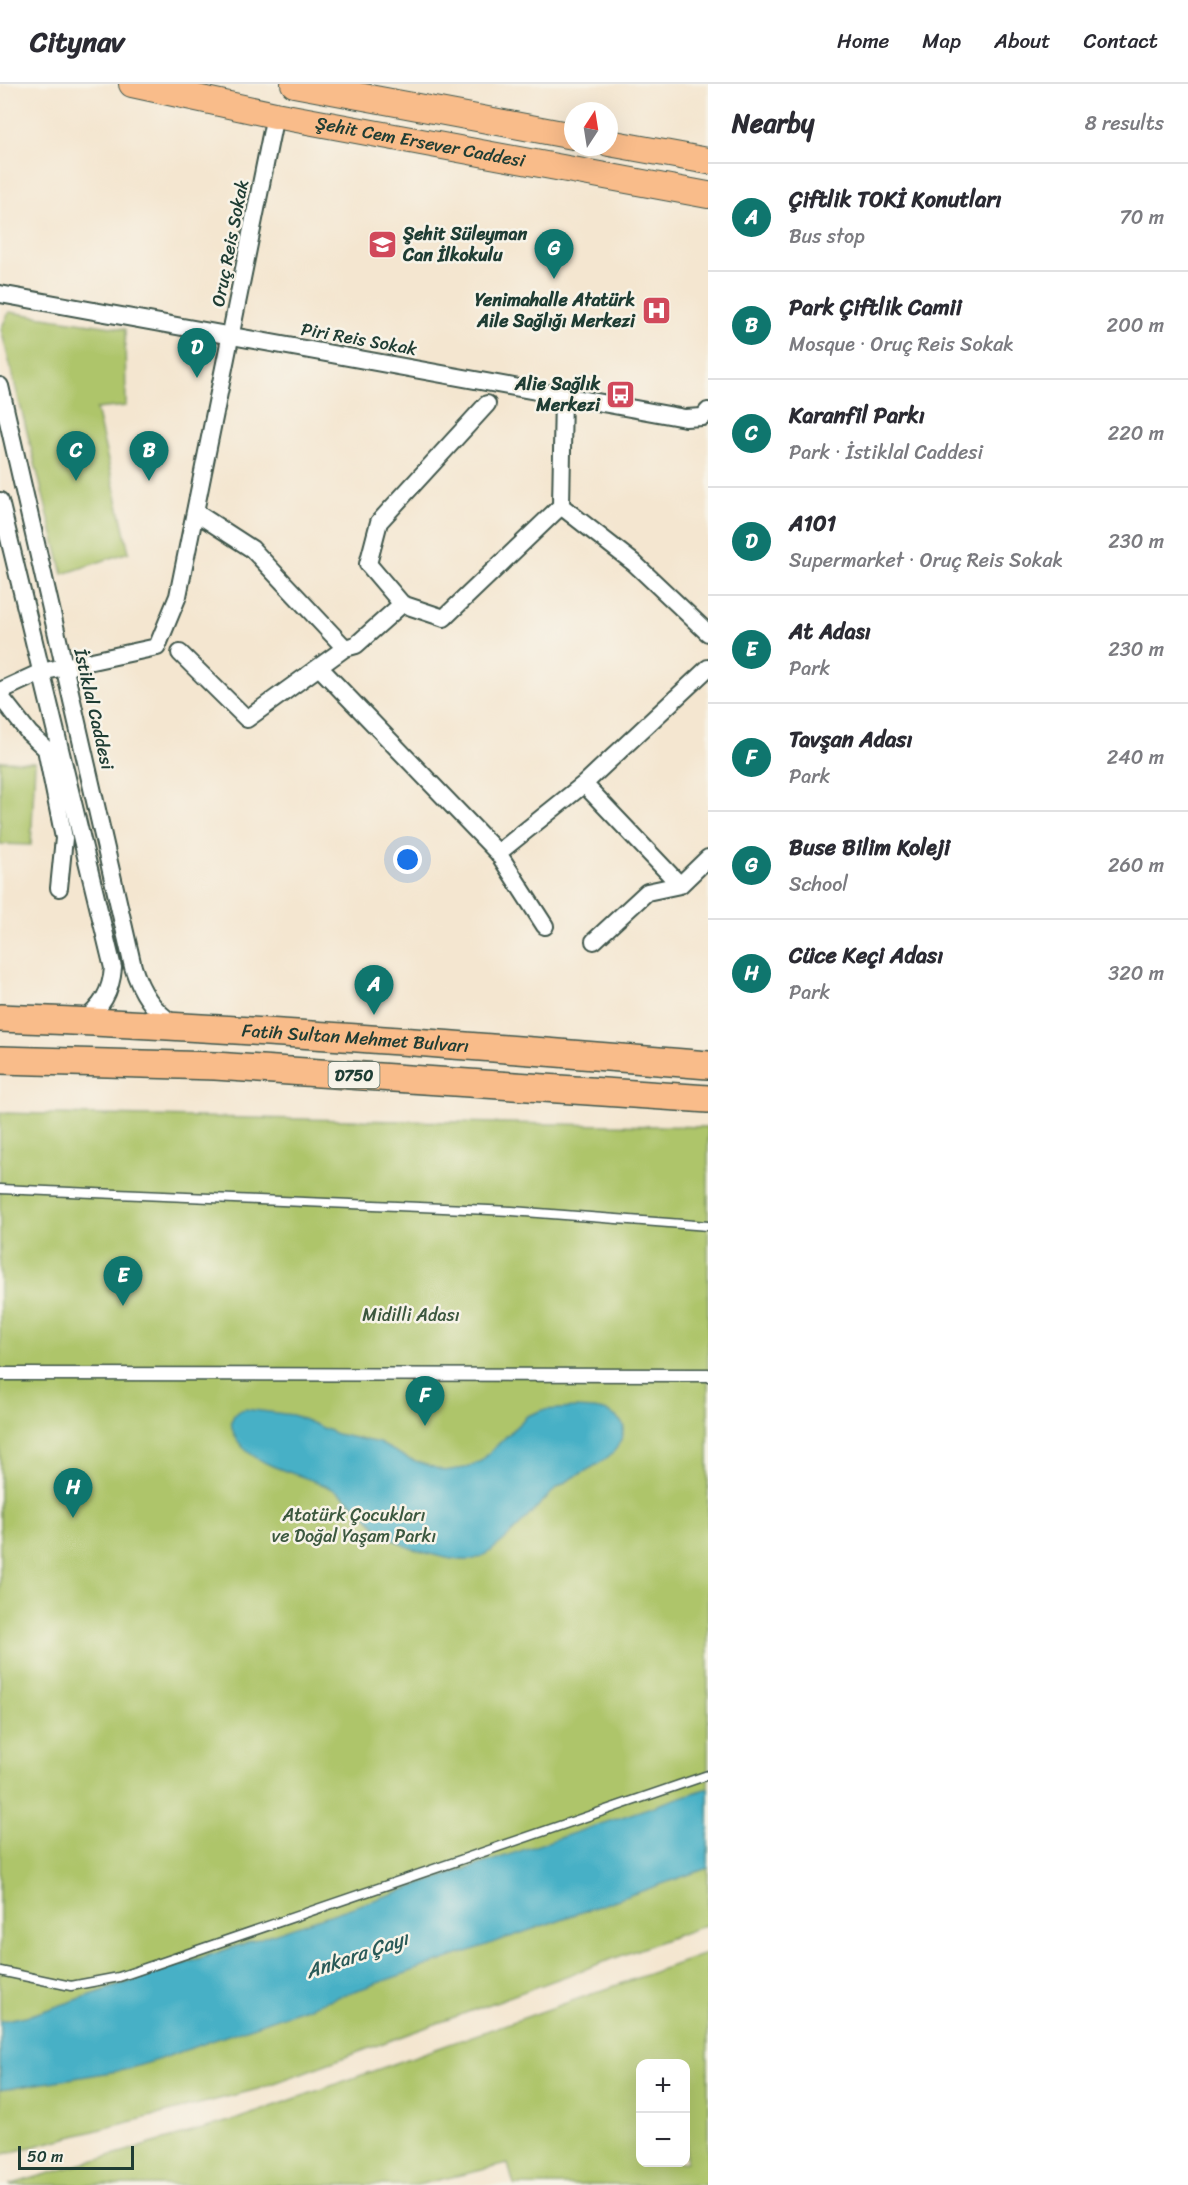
<!DOCTYPE html>
<html lang="en">
<head>
<meta charset="utf-8">
<style>
	body { margin:0; font-family:Sriracha,sans-serif; background:#f7f7f7; color:#2b2b33 }
	.controls { position:absolute; right:18px; bottom:18px; display:grid; overflow:hidden; border-radius:12px; box-shadow:0 6px 24px #0002 }
	.controls button { width:54px; height:54px; display:grid; place-items:center; padding:0; border:0; border-bottom:2px solid #e1e1e2; background:#fff; color:#2b2b33; font:30px sans-serif }
	.compass { position:absolute; left:564px; top:18px; width:54px; height:54px; border-radius:50%; background:#fff; box-shadow:0 6px 24px #0002; rotate:12deg }
	.scale { position:absolute; left:18px; bottom:15px; width:116px; box-sizing:border-box; padding-left:6px; border:3px solid #1f3d34; border-top:0; font-size:16px; line-height:21px; white-space:nowrap; color:#1f3d34; -webkit-text-stroke:4px #f7f3e8; paint-order:stroke }
	.you { position:absolute; left:408px; top:776px; width:21px; height:21px; margin:-15px; border:4px solid #fff; border-radius:50%; background:#1a73e8; box-shadow:0 0 0 9px #1a73e833 }
	.badge { display:grid; place-items:center; width:39px; height:39px; border-radius:50%; background:#0f766e; color:#fff; font-size:20px; font-weight:700 }
	.pin { position:absolute; translate:-50% -50px; filter:drop-shadow(0 2px 3px #0008) }
	.pin::after { content:''; position:absolute; top:32px; width:21px; height:18px; background:inherit; clip-path:polygon(0 0,100% 0,50% 100%) }
	.list { margin:0; padding:0; list-style:none }
	h2 { display:flex; justify-content:space-between; align-items:center; height:78px; margin:0; padding:0 24px; font-size:26px }
	h2 small { font-size:20px; font-weight:400; color:#7c7c81 }
	.list li { display:grid; grid-template-columns:39px 1fr auto; gap:18px; align-items:center; box-sizing:border-box; height:108px; padding:0 24px; border-top:2px solid #e1e1e2 }
	.list b { display:block; font-size:22px; white-space:nowrap }
	.list p { margin:0; font-size:20px; white-space:nowrap; color:#7c7c81 }
	.list em { font-size:20px; font-style:normal; color:#7c7c81 }
	.map { position:relative; flex:none; width:708px; height:2101px; overflow:hidden }
	header { display:flex; align-items:center; gap:36px; box-sizing:border-box; height:84px; padding:0 30px; background:#fff; border-bottom:2px solid #e1e1e2 }
	header strong { font-size:28px }
	nav { display:flex; gap:33px; margin-inline-start:auto; font-size:21px }
	main { display:flex }
	aside { flex:1; background:#fff }
	.map>svg:first-child { display:block }
	.green { fill:#aec56a; stroke:#66814f; stroke-width:1.5; fill-rule:evenodd }
	.water { fill:#47b0c6; stroke:#33767d; stroke-width:1.5 }
	.lines { fill:none; stroke-linecap:round; stroke-linejoin:round }
	.service-casing { stroke:#3f564b; stroke-width:11 }
	.pedestrian-casing { stroke:#3f564b; stroke-width:15 }
	.minor-casing { stroke:#3f564b; stroke-width:20 }
	.primary-casing { stroke:#3f564b; stroke-width:28 }
	.trunk-casing { stroke:#3f564b; stroke-width:30 }
	.service { stroke:#fff; stroke-width:8 }
	.pedestrian { stroke:#fff; stroke-width:12 }
	.minor { stroke:#fff; stroke-width:16 }
	.primary { stroke:#f9bc8a; stroke-width:26 }
	.trunk { stroke:#f9bc8a; stroke-width:27 }
	.labels { text-anchor:middle; dominant-baseline:central; stroke-width:5; stroke-linejoin:round; paint-order:stroke }
	.shield { fill:#f7f3e8; stroke:#60746a; stroke-width:1.5 }
	.shield-label { font-size:16px; font-weight:bold; fill:#1f3d34 }
	.street-label { font-size:18px; fill:#1f3d34; stroke:#f7f3e8 }
	.poi-label { font-size:18px; font-weight:bold; fill:#1f3d34; stroke:#f7f3e8; text-anchor:end }
	.park-label { font-size:18px; fill:#3c583f; stroke:#f7f3e8 }
	.water-label { font-size:20px; font-style:italic; fill:#295a58; stroke:#f7f3e8 }
</style>
</head>
<body>
<header>
<strong>Citynav</strong>
<nav><a>Home</a><a>Map</a><a>About</a><a>Contact</a></nav>
</header>
<main>
<div class="map">
<svg width="708" height="2101" viewBox="0 0 708 2101">
	<rect width="100%" height="100%" fill="#f7f3e8"/>
	<filter id="ink" filterUnits="userSpaceOnUse"><feTurbulence type="fractalNoise" baseFrequency=".0167" numOctaves="2"/><feDisplacementMap in="SourceGraphic" scale="12" xChannelSelector="R" yChannelSelector="G"/><feConvolveMatrix kernelMatrix="1 2 1 2 8 2 1 2 1" color-interpolation-filters="sRGB"/></filter>
	<filter id="wash" filterUnits="userSpaceOnUse"><feTurbulence type="fractalNoise" baseFrequency=".008" numOctaves="4" result="noise"/><feDisplacementMap in="SourceGraphic" scale="24" xChannelSelector="R" yChannelSelector="G"/><feGaussianBlur stdDeviation="1.35" result="paint"/><feColorMatrix in="noise" values="0 0 0 0 0 0 0 0 0 0 0 0 0 0 0 0 0 1.4 0 .05"/><feComposite in="paint" operator="in"/></filter>
	<g filter="url(#wash)">
		<rect width="100%" height="100%" fill="#f4e6d0"/>
		<path class="green" d="M9 228 125 245 126 322 96 325 129 468 63 490 1 245Z
			M0 677 35 678 31 761 0 760Z
			M0 1029 708 1043V1840L258 2005 0 2071Z
			M708 1869V2101H514L508 2080 417 2101H9L240 2034ZM640 1980H686V2078H640Z"/>
		<path class="water" d="M575 1324C595 1325 613 1324 624 1342 623 1348 622 1355 619 1360 609 1380 574 1390 557 1404 535 1422 497 1473 470 1476 460 1477 445 1474 434 1471 417 1467 399 1461 385 1450 369 1438 358 1421 341 1410 312 1391 273 1389 247 1367 234 1357 221 1330 245 1325L293 1331 337 1350 379 1359 407 1374 444 1387 465 1384 481 1377 527 1332 543 1326Z
			M708 1704V1784L154 1977 124 1986 0 2006V1937L31 1931Z"/>
	</g>
	<g filter="url(#ink)">
		<g class="lines">
			<defs>
				<path id="service" d="M0 1105 512 1127 708 1142
					M0 1887 71 1902 119 1893 708 1691"/>
				<path id="pedestrian" d="M0 1290 708 1291"/>
				<path id="minor" d="M0 210 685 334 703 333 708 327
					M0 302 133 883C141 908 153 927 175 941
					M487 320 379 438 368 480 402 520 444 534 561 422 563 312
					M0 417 113 884C111 908 102 923 82 938
					M561 422 634 479 708 549
					M195 428 252 465 345 564
					M180 569 247 635 345 564 356 561 402 520
					M319 583 498 769 545 842
					M0 607 41 588 157 563 178 512 275 31
					M0 612 29 649 46 665 64 754 59 804
					M584 700 680 801 708 774
					M498 769 584 700 708 584
					M594 857 647 808 680 801"/>
				<g id="primary">
					<path id="s1" d="M132 0 275 31 708 111"/>
					<path d="M294 0 573 52"/>
					<path d="M609 59 708 77"/>
				</g>
				<g id="trunk">
					<path id="s2" d="M0 934C236 943 472 962 708 981"/>
					<path d="M0 976 215 982 708 1015"/>
				</g>
			</defs>
			<use href="#service" class="service-casing"/>
			<use href="#pedestrian" class="pedestrian-casing"/>
			<use href="#minor" class="minor-casing"/>
			<use href="#primary" class="primary-casing"/>
			<use href="#trunk" class="trunk-casing"/>
			<use href="#service" class="service"/>
			<use href="#pedestrian" class="pedestrian"/>
			<use href="#minor" class="minor"/>
			<use href="#primary" class="primary"/>
			<use href="#trunk" class="trunk"/>
		</g>
	</g>
	<defs>
		<symbol id="school-square" viewBox="-11 -11 22 22"><rect x="-9" y="-9" width="18" height="18" rx="4" fill="#d1495b" stroke="#f7f3e8"/><path d="M0-5L7-2L0 1L-7-2ZM-4 1L0 2.5L4 1V4Q0 6-4 4Z" fill="#fff"/></symbol>
		<symbol id="hospital-square" viewBox="-11 -11 22 22"><rect x="-9" y="-9" width="18" height="18" rx="4" fill="#d1495b" stroke="#f7f3e8"/><path d="M-5-5h3v3.5h4V-5h3V5h-3V1.5h-4V5h-3Z" fill="#fff"/></symbol>
		<symbol id="bus-square" viewBox="-11 -11 22 22"><rect x="-9" y="-9" width="18" height="18" rx="4" fill="#d1495b" stroke="#f7f3e8"/><path d="M-5-6H5V4H4V6H2V4H-2V6H-4V4H-5ZM-3.5-4V0h7V-4ZM-3.5 1.2v1.5H-2V1.2ZM2 1.2v1.5H3.5V1.2Z" fill="#fff"/></symbol>
	</defs>
	<g fill-rule="evenodd">
		<use href="#school-square" x="366" y="144" width="33" height="33"/>
		<use href="#hospital-square" x="640" y="210" width="33" height="33"/>
		<use href="#bus-square" x="604" y="294" width="33" height="33"/>
	</g>
	<g class="labels">
		<rect class="shield" x="328.5" y="978" width="51" height="26" rx="4.5"/>
		<g class="shield-label">
			<text x="354" y="991">D750</text>
		</g>
		<g class="street-label">
			<text stroke="none"><textPath href="#s1" startOffset="294">Şehit Cem Ersever Caddesi</textPath></text>
			<text transform="translate(230 159) rotate(-79)">Oruç Reis Sokak</text>
			<text transform="translate(359 255) rotate(10)">Piri Reis Sokak</text>
			<text transform="translate(94 625) rotate(77)">İstiklal Caddesi</text>
			<text stroke="none"><textPath href="#s2" startOffset="356">Fatih Sultan Mehmet Bulvarı</textPath></text>
		</g>
		<g class="poi-label">
			<text x="403" y="150" text-anchor="start">Şehit Süleyman<tspan x="403" dy="21">Can İlkokulu</tspan></text>
			<text x="635" y="216">Yenimahalle Atatürk<tspan x="635" dy="21">Aile Sağlığı Merkezi</tspan></text>
			<text x="600" y="300">Alie Sağlık<tspan x="600" dy="21">Merkezi</tspan></text>
		</g>
		<g class="park-label">
			<text x="411" y="1231">Midilli Adası</text>
			<text x="354" y="1431">Atatürk Çocukları<tspan x="354" dy="21">ve Doğal Yaşam Parkı</tspan></text>
		</g>
		<g class="water-label">
			<text transform="translate(357 1871) rotate(-19)">Ankara Çayı</text>
		</g>
	</g>
</svg>
<div class="controls">
<button>+</button>
<button>−</button>
</div>
<svg class="compass" viewBox="-18 -18 36 36"><path d="M0-13l5 13h-10z" fill="#e53935"/><path d="M0 13l5-13h-10z" fill="#7c7c81"/></svg>
<div class="scale">50 m</div>
<div class="you"></div>
<div class="pin badge" style="left:374px;top:931px">A</div>
<div class="pin badge" style="left:149px;top:397px">B</div>
<div class="pin badge" style="left:76px;top:397px">C</div>
<div class="pin badge" style="left:197px;top:294px">D</div>
<div class="pin badge" style="left:123px;top:1222px">E</div>
<div class="pin badge" style="left:425px;top:1342px">F</div>
<div class="pin badge" style="left:554px;top:195px">G</div>
<div class="pin badge" style="left:73px;top:1434px">H</div>
</div>
<aside>
<h2>Nearby<small>8 results</small></h2>
<ul class="list">
<li><span class="badge">A</span><div><b>Çiftlik TOKİ Konutları</b><p>Bus stop</p></div><em>70 m</em></li>
<li><span class="badge">B</span><div><b>Park Çiftlik Camii</b><p>Mosque · Oruç Reis Sokak</p></div><em>200 m</em></li>
<li><span class="badge">C</span><div><b>Karanfil Parkı</b><p>Park · İstiklal Caddesi</p></div><em>220 m</em></li>
<li><span class="badge">D</span><div><b>A101</b><p>Supermarket · Oruç Reis Sokak</p></div><em>230 m</em></li>
<li><span class="badge">E</span><div><b>At Adası</b><p>Park</p></div><em>230 m</em></li>
<li><span class="badge">F</span><div><b>Tavşan Adası</b><p>Park</p></div><em>240 m</em></li>
<li><span class="badge">G</span><div><b>Buse Bilim Koleji</b><p>School</p></div><em>260 m</em></li>
<li><span class="badge">H</span><div><b>Cüce Keçi Adası</b><p>Park</p></div><em>320 m</em></li>
</ul>
</aside>
</main>
</body>
</html>
